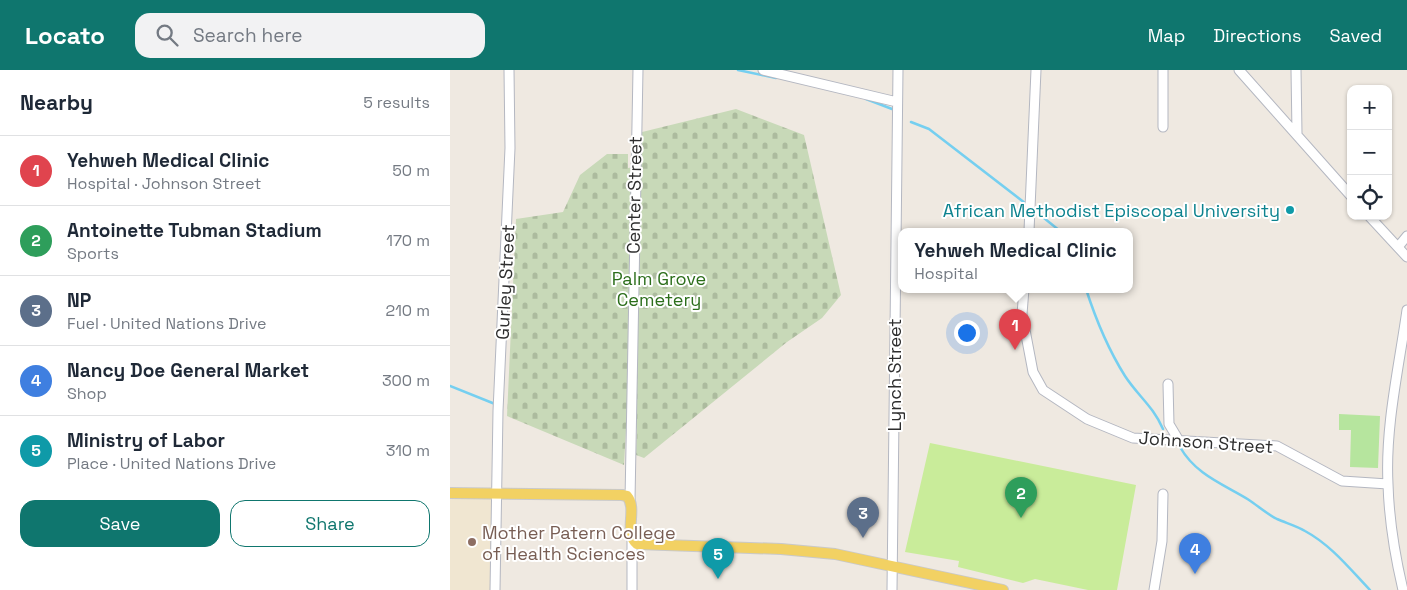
<!DOCTYPE html>
<html lang="en">
<head>
<meta charset="utf-8">
<style>
	body { margin:0; font-family:"Space Grotesk",sans-serif; background:#f2f2f3; color:#1f2937 }
	.controls { position:absolute; right:15px; top:15px; display:grid; overflow:hidden; border-radius:10px; box-shadow:0 1px 4px #0004 }
	.controls button { width:45px; height:45px; display:grid; place-items:center; padding:0; border:0; border-bottom:1px solid #e0e1e3; background:#fff; color:#1f2937; font:25px sans-serif }
	.you { position:absolute; left:516px; top:262px; width:18px; height:18px; margin:-12px; border:4px solid #fff; border-radius:50%; background:#1a73e8; box-shadow:0 0 0 8px #1a73e833 }
	.badge { display:grid; place-items:center; width:32px; height:32px; border-radius:50%; background:#0f766e; color:#fff; font-size:16px; font-weight:700 }
	.pin { position:absolute; translate:-50% -41px; filter:drop-shadow(0 1px 2px #0008) }
	.pin::after { content:''; position:absolute; top:26px; width:18px; height:15px; background:inherit; clip-path:polygon(0 0,100% 0,50% 100%) }
	.popup { position:absolute; left:448px; top:158px; width:235px; height:65px; box-sizing:border-box; display:grid; place-content:center; border-radius:10px; background:#fff; filter:drop-shadow(0 1px 4px #0005); font-size:16px; white-space:nowrap; color:#747a83 }
	.popup b { font-size:19px; color:#1f2937 }
	.popup::after { content:''; position:absolute; left:50%; top:100%; margin-left:-10px; border:10px solid transparent; border-top-color:#fff }
	.list { margin:0; padding:0; list-style:none }
	h2 { display:flex; justify-content:space-between; align-items:center; height:65px; margin:0; padding:0 20px; font-size:21px }
	h2 small { font-size:16px; font-weight:400; color:#747a83 }
	.list li { display:grid; grid-template-columns:32px 1fr auto; gap:15px; align-items:center; box-sizing:border-box; height:70px; padding:0 20px; border-top:1px solid #e0e1e3 }
	.list b { display:block; font-size:19px; white-space:nowrap }
	.list p { margin:0; font-size:16px; white-space:nowrap; color:#747a83 }
	.list em { font-size:16px; font-style:normal; color:#747a83 }
	.actions { display:flex; gap:10px; padding:15px 20px }
	.actions a { flex:1; padding:11px 0; border:1px solid #0f766e; border-radius:15px; text-align:center; font-size:18px; color:#0f766e }
	.actions .main { background:#0f766e; color:#fff }
	.icon { flex:none; width:28px; height:28px; fill:none; stroke:currentColor; stroke-width:2; stroke-linecap:round; stroke-linejoin:round }
	.map { position:relative; flex:none; width:957px; height:520px; overflow:hidden }
	header { display:flex; align-items:center; gap:30px; box-sizing:border-box; height:70px; padding:0 25px; background:#0f766e; color:#fff }
	header strong { font-size:24px }
	nav { display:flex; gap:28px; margin-inline-start:auto; font-size:18px }
	.search { width:350px; height:45px; background:#f2f2f3; display:flex; align-items:center; gap:12px; box-sizing:border-box; padding:0 18px; border-radius:15px; color:#747a83; font-size:19px }
	main { display:flex }
	aside { flex:1; background:#fff }
	.map>svg:first-child { display:block }
	.education { fill:#f0e6d1 }
	.grass { fill:#b6e59e }
	.cemetery { fill:url(#cemetery-stones) }
	.pitch { fill:#c9ec9a }
	.lines { fill:none; stroke-linecap:round; stroke-linejoin:round }
	.stream { stroke:#75cff0; stroke-width:2.5 }
	.minor-casing { stroke:#b4b7c1; stroke-width:11 }
	.major-casing { stroke:#c9c9c9; stroke-width:12 }
	.minor { stroke:#fff; stroke-width:9 }
	.major { stroke:#f2d163; stroke-width:10 }
	.culture-dot { fill:#0f9aa8; stroke:#fff; stroke-width:2 }
	.education-dot { fill:#8d6e63; stroke:#fff; stroke-width:2 }
	.labels { text-anchor:middle; dominant-baseline:central; stroke-width:4; stroke-linejoin:round; paint-order:stroke }
	.street-label { font-size:18px; fill:#2e2e2e; stroke:#fff }
	.culture-label { font-size:18px; fill:#0d838f; stroke:#fff; text-anchor:end }
	.park-label { font-size:18px; fill:#2c6e1b; stroke:#fff }
	.education-label { font-size:18px; fill:#785e54; stroke:#fff; text-anchor:start }
</style>
</head>
<body>
<header>
<strong>Locato</strong>
<div class="search"><svg class="icon" aria-label="search" viewBox="0 0 24 24"><circle cx="10" cy="10" r="6"/><path d="M15 15l6 6"/></svg>Search here</div>
<nav><a>Map</a><a>Directions</a><a>Saved</a></nav>
</header>
<main>
<aside>
<h2>Nearby<small>5 results</small></h2>
<ul class="list">
<li><span class="badge" style="background:#e0444e">1</span><div><b>Yehweh Medical Clinic</b><p>Hospital · Johnson Street</p></div><em>50 m</em></li>
<li><span class="badge" style="background:#2e9e5b">2</span><div><b>Antoinette Tubman Stadium</b><p>Sports</p></div><em>170 m</em></li>
<li><span class="badge" style="background:#5c6f8a">3</span><div><b>NP</b><p>Fuel · United Nations Drive</p></div><em>210 m</em></li>
<li><span class="badge" style="background:#3f7fe0">4</span><div><b>Nancy Doe General Market</b><p>Shop</p></div><em>300 m</em></li>
<li><span class="badge" style="background:#0f9aa8">5</span><div><b>Ministry of Labor</b><p>Place · United Nations Drive</p></div><em>310 m</em></li>
</ul>
<div class="actions"><a class="main">Save</a><a>Share</a></div>
</aside>
<div class="map">
<svg width="957" height="520" viewBox="0 0 957 520">
	<defs>
		<pattern id="cemetery-stones" width="16" height="16" patternUnits="userSpaceOnUse" patternTransform="scale(1.25)"><rect width="16" height="16" fill="#c8d9b8"/><path d="M2 7V4a2 2 0 0 1 4 0v3zM10 15v-3a2 2 0 0 1 4 0v3z" fill="#acbb9e"/></pattern>
	</defs>
	<rect width="100%" height="100%" fill="#efe9e1"/>
	<path class="education" d="M0 423 46 424 43 520H0Z"/>
	<path class="grass" d="M889 344 930 346 928 398 900 397 901 360H889Z"/>
	<path class="cemetery" d="M286 39 354 65 391 225 372 248 337 272 194 388 186 385 187 360 182 343 177 342 174 395 57 346 66 149 113 142 130 105 157 84H178V98L184 97 188 63Z"/>
	<path class="pitch" d="M480 373 686 415 667 520H638L585 509 573 513 508 497 509 491 455 482Z"/>
	<g class="lines">
		<path class="stream" d="M288 0 326 8
			M416 29 442 39
			M461 52 479 59 575 133
			M589 144 610 161
			M636 219C646 250 658 279 675 306 688 326 703 336 713 359
			M0 316 45 334
			M730 377C746 405 773 414 799 430 808 436 817 444 827 449 836 453 847 456 855 461 881 475 900 499 920 520"/>
		<defs>
			<path id="minor" d="M313 0 447 32
				M789 0 901 126
				M846 0 847 63
				M713 57V0
				M919 146 957 187
				M579 161 586 0
				M948 177 957 166
				M574 219 572 244 583 302 593 320 637 349 683 368 827 376 892 411 938 414
				M718 314 719 354 728 369
				M180 430 188 0
				M182 469V520
				M45 520 48 341 60 78 59 0
				M442 520 448 0
				M704 520 712 471 713 424
				M953 520C945 486 939 449 938 414 935 357 949 297 957 240"/>
			<path id="major" d="M0 423 172 425 177 426C188 439 173 463 187 474L331 479 385 484 553 520"/>
		</defs>
		<use href="#minor" class="minor-casing"/>
		<use href="#major" class="major-casing"/>
		<use href="#minor" class="minor"/>
		<use href="#major" class="major"/>
	</g>
	<circle class="culture-dot" cx="840" cy="140" r="5"/>
	<circle class="education-dot" cx="22" cy="472" r="5"/>
	<g class="labels">
		<g class="street-label">
			<text transform="translate(184 125) rotate(-89)">Center Street</text>
			<text transform="translate(55 212) rotate(-87)">Gurley Street</text>
			<text transform="translate(444 305) rotate(-90)">Lynch Street</text>
			<text transform="translate(756 372) rotate(4)">Johnson Street</text>
		</g>
		<g class="culture-label">
			<text x="830" y="140">African Methodist Episcopal University</text>
		</g>
		<g class="park-label">
			<text x="209" y="208">Palm Grove<tspan x="209" dy="21">Cemetery</tspan></text>
		</g>
		<g class="education-label">
			<text x="32" y="462">Mother Patern College<tspan x="32" dy="21">of Health Sciences</tspan></text>
		</g>
	</g>
</svg>
<div class="controls">
<button>+</button>
<button>−</button>
<button><svg class="icon" aria-label="locate" viewBox="0 0 24 24"><circle cx="12" cy="12" r="6"/><path d="M12 2v4M12 18v4M2 12h4M18 12h4"/></svg></button>
</div>
<div class="you"></div>
<div class="pin badge" style="left:565px;top:280px;background:#e0444e">1</div>
<div class="popup"><b>Yehweh Medical Clinic</b>Hospital</div>
<div class="pin badge" style="left:571px;top:448px;background:#2e9e5b">2</div>
<div class="pin badge" style="left:413px;top:468px;background:#5c6f8a">3</div>
<div class="pin badge" style="left:745px;top:504px;background:#3f7fe0">4</div>
<div class="pin badge" style="left:268px;top:509px;background:#0f9aa8">5</div>
</div>
</main>
</body>
</html>
